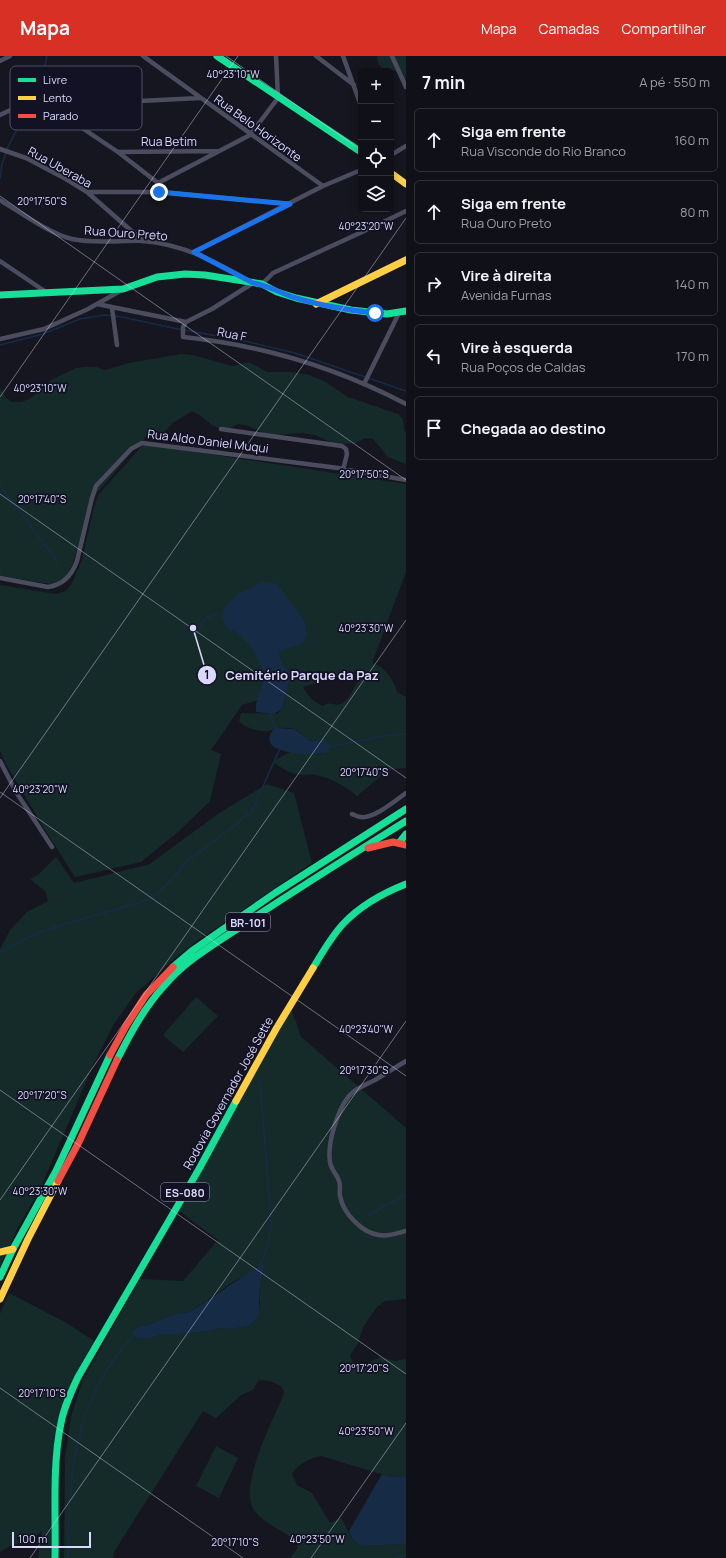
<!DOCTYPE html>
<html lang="pt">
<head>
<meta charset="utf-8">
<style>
	body { margin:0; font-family:Manrope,sans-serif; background:#191921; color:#f1f3f6 }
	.controls { position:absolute; right:12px; top:12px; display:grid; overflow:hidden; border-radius:6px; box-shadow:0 2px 10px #0003 }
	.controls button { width:36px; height:36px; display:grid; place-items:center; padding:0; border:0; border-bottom:1px solid #303037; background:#101018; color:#f1f3f6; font:20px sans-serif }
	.scale { position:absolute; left:12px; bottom:10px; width:79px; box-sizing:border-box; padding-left:4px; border:2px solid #dbd9fb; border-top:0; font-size:11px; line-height:14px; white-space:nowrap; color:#dbd9fb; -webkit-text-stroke:3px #131224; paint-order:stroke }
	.stop { position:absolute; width:12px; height:12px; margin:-9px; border:3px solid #1a73e8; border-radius:50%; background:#fff }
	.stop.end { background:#1a73e8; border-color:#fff; box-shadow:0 1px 4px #0008 }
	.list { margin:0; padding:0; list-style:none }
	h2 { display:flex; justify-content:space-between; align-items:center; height:52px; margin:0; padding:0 16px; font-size:17px }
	h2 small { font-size:13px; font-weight:400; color:#9c9da2 }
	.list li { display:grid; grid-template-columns:26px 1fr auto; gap:12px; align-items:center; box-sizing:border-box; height:64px; margin:0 8px 8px; padding:0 8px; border:1px solid #303037; border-radius:6px }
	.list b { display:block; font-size:15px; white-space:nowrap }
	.list p { margin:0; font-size:13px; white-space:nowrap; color:#9c9da2 }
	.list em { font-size:13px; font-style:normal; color:#9c9da2 }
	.icon { flex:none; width:22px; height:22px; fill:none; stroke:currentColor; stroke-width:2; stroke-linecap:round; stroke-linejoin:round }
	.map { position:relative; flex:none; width:406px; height:1502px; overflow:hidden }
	header { display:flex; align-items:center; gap:24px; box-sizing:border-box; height:56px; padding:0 20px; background:#d93025; color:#fff }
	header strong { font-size:19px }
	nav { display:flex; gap:22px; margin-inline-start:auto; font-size:14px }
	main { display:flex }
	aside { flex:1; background:#101018 }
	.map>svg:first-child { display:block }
	.green { fill:#152b2a; fill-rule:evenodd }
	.water { fill:#162c46 }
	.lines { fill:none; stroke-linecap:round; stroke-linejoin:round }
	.stream { stroke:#162c46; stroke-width:1.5 }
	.street { stroke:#4c4c5f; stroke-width:4.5 }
	.fast { stroke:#16e098; stroke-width:7 }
	.slow { stroke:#ffcf43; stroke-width:7 }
	.jam { stroke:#f24e42; stroke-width:7 }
	.route { stroke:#1a73e8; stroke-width:5 }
	.ticks { fill:none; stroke:#dbd9fb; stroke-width:1; stroke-opacity:0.45 }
	.labels { text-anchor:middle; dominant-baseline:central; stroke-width:3.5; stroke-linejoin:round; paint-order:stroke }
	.shield { fill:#131224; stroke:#9f9dba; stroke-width:1 }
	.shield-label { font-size:11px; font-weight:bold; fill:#dbd9fb }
	.street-label { font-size:12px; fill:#dbd9fb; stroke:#131224 }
	.key { fill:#131224; stroke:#4f4e64; stroke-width:1 }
	.key-label { font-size:11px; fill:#dbd9fb }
	.ticks-label { font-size:10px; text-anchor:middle; fill:#dbd9fb; stroke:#131224; stroke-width:3.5; stroke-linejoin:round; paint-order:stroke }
	.leader { fill:none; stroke:#dbd9fb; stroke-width:1.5 }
	.callout-dot { fill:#dbd9fb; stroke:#131224; stroke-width:1.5 }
	.mark-label { font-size:12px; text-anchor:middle; font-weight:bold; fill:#111 }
	.callout-label { font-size:13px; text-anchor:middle; font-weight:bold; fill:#dbd9fb; stroke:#131224; stroke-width:3.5; stroke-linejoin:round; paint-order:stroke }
</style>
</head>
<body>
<header>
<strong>Mapa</strong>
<nav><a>Mapa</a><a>Camadas</a><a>Compartilhar</a></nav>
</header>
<main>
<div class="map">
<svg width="406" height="1502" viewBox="0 0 406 1502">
	<rect width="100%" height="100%" fill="#161620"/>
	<path class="green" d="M377 0H406V24C403 21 399 16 395 15 385 13 378 14 377 0Z
		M181 298 192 299 233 310 249 306 267 316H292L309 319 324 325 348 341 398 358 403 363 404 374 406 376V408L388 401 373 383 365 382 356 387 335 388 315 379 302 377 278 379 264 377 246 369 238 368 230 372 223 373 213 370 201 360 192 355 173 367 163 377 157 380 151 376 137 390 96 438 87 460 73 507 67 520 57 529 0 520V332L6 342 12 346H22L32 341 51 324 76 312 85 311H96L105 314 129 307Z
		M150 389 406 428V516L372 607C385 611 394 624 397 636L406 641V712L393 713 383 718 357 740C345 730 332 722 315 719 311 718 307 719 303 719 292 719 282 712 274 707L275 704C281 702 286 697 293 696 302 696 312 699 322 698L321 685C305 688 303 674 290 672 281 671 276 673 268 675 259 676 245 672 239 665L241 657 277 658 282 653 286 636 242 649 211 694 221 698 210 745 178 776 141 806 75 821 47 777 6 708 0 695V529L56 538 66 535 72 527 82 504 93 455 98 439 142 390ZM363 613C359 622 350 645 341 648 333 651 332 644 323 650 313 645 308 641 303 631Z
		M267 728 294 737 312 807 197 885 174 903 135 938 114 968 95 1005 41 1131 17 1173 0 1210V893L10 874 27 856 48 845 45 835 30 823 38 819 56 801 74 827 150 808 219 757Z
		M196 941 218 960 183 996 163 979Z
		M291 953 298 971 300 980 406 1072V1243L385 1245 377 1251 363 1271 358 1288 350 1299 352 1305 358 1309 365 1308 380 1301 395 1305 406 1303V1421H391L321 1400C310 1402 298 1408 292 1418L297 1429 312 1437 330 1467 341 1462 353 1484 361 1490 406 1488V1502H290C294 1497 300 1492 296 1485 283 1474 264 1468 254 1454 238 1431 273 1364 283 1340L284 1336 281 1330 270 1325 262 1324 258 1325 253 1334 241 1339 216 1362 203 1355 114 1496 113 1502H64L65 1403 71 1361 83 1324 140 1223 183 1225 218 1184 178 1154ZM258 1210 264 1211 259 1237 260 1248 248 1270 232 1273 219 1272 208 1275 180 1278H163L151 1282 140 1270 148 1269 175 1258 190 1256 234 1225 247 1219Z
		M9 1237 65 1266 94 1285 78 1314 60 1357 53 1502H38L42 1475 28 1485 10 1490 0 1496V1258Z
		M216 1390 238 1402 219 1442 196 1430Z"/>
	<path class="water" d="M270 526 276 528 282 534 304 564 307 579C305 583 303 587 299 589 290 594 273 589 282 607 284 613 291 615 294 621L289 625 282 653 274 658 256 656V648L262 630 261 610 253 593 237 576 230 574 225 570 222 560 226 549 238 538 260 527Z
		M277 672 294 673 311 685H326L330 688V691L327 696C316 701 283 698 273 690 270 688 270 685 269 682L273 673Z
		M262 1208 264 1211 259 1237V1256L256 1263 248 1270 232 1273 219 1272 208 1275 180 1278H163L151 1282H138L133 1279V1275L140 1270 148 1269 175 1258 190 1256Z
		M382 1418 391 1421H406V1488L361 1490 353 1484 349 1475Z"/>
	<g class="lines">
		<path class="stream" d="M25 47C34 38 45 14 47 0
			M7 93 17 73 23 51
			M0 122 2 108 6 97
			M0 289 43 278 80 263 105 259 122 261 178 273 240 284 295 297 406 335
			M0 430 58 506
			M192 581C205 569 200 558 224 558
			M271 657 270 659 276 674
			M329 691 383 680 406 678
			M0 896 33 879 62 869 141 846 156 839 172 823 187 805 239 766 253 753 280 692
			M260 1025 271 1166 268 1187 261 1209
			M368 1159 406 1139
			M68 1502C68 1434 72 1362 113 1305 120 1296 126 1285 135 1279
			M396 1502 406 1499"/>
		<path class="street" d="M143 0 323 130
			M316 0 354 29
			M343 0 361 50
			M392 0 406 31
			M0 5 10 0
			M50 31 64 58 70 64 118 96 158 127
			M0 59 17 51 28 48 59 49 200 42
			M0 93 26 102 66 123 87 136 143 185
			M118 96 219 95
			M391 99 406 90
			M158 127 250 79 278 42 276 0
			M87 136H159L290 148
			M0 144C20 156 50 178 72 183 95 188 120 184 143 185 184 188 218 207 253 227L212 253 186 266 183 271V281C261 289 337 312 406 348
			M194 196 323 130 361 114
			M0 205 46 236
			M262 228 273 217 375 170 406 155
			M97 248 186 266
			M112 252 117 289
			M0 283 44 273 88 253 122 234
			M364 328 399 257
			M221 373 342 390 346 393 347 398 343 414
			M0 522 48 531C63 529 72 519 77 505L92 442 96 430 131 393 142 387 338 412 406 424
			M0 705 16 736 52 791
			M352 758C355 759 358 761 361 761 374 763 396 744 406 737
			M406 1005C396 1011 385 1018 375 1024 365 1029 356 1032 349 1040 337 1055 327 1088 330 1106 331 1114 337 1118 339 1125 341 1130 339 1136 340 1140 343 1157 362 1177 379 1179 388 1181 398 1177 406 1175"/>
		<path class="fast" d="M217 0 361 96
			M0 239 123 233 157 221 185 218 205 219 262 228 277 236 296 242 351 254 387 258 406 255
			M399 787 406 778
			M173 911 193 894 275 837 406 753
			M313 912C322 897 331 881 343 868 360 850 383 837 406 828
			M117 1004C130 978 144 952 164 930 185 905 213 889 240 871 295 834 350 800 406 765
			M0 1221 13 1193 56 1115 110 999
			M55 1502C56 1458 52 1410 61 1367 64 1351 71 1336 78 1321L199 1113 236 1045"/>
		<path class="slow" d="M391 117 406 128
			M316 248 406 204
			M236 1045 276 973 313 912
			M0 1196 13 1193
			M0 1243 28 1183 58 1125"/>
		<path class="jam" d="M368 792 393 786 406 789
			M110 999 126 970 146 939 173 911
			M58 1125 79 1086 117 1004"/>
	</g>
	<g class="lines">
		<path class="route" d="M159 136 290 148 194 196 253 227C268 229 281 238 296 242 322 250 348 254 375 257"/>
	</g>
	<path class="ticks" d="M226 0 361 94M391 115 406 126M0 140 406 424M0 341 238 0M0 438 406 722M0 736 406 1020M0 742 406 162M0 1034 406 1318M0 1144 406 564M0 1332 243 1502M30 1502 406 965M311 1502 406 1367"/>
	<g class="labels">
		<g class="shield">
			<rect x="226" y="857" width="44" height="18" rx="3"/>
			<rect x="161" y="1127" width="48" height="18" rx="3"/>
		</g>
		<g class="shield-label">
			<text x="248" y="866">BR-101</text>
			<text x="185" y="1136">ES-080</text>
		</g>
		<g class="street-label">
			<text transform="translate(258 72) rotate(36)">Rua Belo Horizonte</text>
			<text x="169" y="85">Rua Betim</text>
			<text transform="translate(60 111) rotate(29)">Rua Uberaba</text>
			<text transform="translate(126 177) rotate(4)">Rua Ouro Preto</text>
			<text transform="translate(232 278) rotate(11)">Rua F</text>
			<text transform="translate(208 385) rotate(7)">Rua Aldo Daniel Muqui</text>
			<text transform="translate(228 1037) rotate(-61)">Rodovia Governador José Sette</text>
		</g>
	</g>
	<rect x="10" y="10" width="132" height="64" rx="6" class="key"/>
	<rect x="18" y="22" width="18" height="4" fill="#16e098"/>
	<rect x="18" y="40" width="18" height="4" fill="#ffcf43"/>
	<rect x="18" y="58" width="18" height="4" fill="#f24e42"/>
	<g class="key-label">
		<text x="43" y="28">Livre</text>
		<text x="43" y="46">Lento</text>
		<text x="43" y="64">Parado</text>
	</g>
	<g class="ticks-label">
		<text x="233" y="22">40°23'10"W</text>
		<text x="42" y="149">20°17'50"S</text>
		<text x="366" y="174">40°23'20"W</text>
		<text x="40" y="336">40°23'10"W</text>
		<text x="364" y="422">20°17'50"S</text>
		<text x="42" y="447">20°17'40"S</text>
		<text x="366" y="576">40°23'30"W</text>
		<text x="364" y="720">20°17'40"S</text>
		<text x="40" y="737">40°23'20"W</text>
		<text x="366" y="977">40°23'40"W</text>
		<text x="364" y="1018">20°17'30"S</text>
		<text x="42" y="1043">20°17'20"S</text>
		<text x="40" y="1139">40°23'30"W</text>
		<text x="364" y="1316">20°17'20"S</text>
		<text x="42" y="1341">20°17'10"S</text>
		<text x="366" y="1379">40°23'50"W</text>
		<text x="317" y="1487">40°23'50"W</text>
		<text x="235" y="1490">20°17'10"S</text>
	</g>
	<path class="leader" d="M193 572L207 619"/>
	<g class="callout-dot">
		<circle cx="193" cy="572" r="4"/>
		<circle cx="207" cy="619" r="10"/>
	</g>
	<g class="mark-label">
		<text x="207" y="623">1</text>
	</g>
	<g class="callout-label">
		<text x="302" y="624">Cemitério Parque da Paz</text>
	</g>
</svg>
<div class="controls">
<button>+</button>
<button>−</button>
<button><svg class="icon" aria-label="locate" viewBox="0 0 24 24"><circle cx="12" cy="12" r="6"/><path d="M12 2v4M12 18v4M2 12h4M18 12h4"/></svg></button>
<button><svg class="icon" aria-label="layers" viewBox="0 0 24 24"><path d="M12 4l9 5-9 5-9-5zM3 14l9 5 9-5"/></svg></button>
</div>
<div class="scale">100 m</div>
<div class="stop" style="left:375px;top:257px"></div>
<div class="stop end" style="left:159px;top:136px"></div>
</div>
<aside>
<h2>7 min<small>A pé · 550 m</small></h2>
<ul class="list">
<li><svg class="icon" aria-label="ahead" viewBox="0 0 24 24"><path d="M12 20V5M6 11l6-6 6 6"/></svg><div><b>Siga em frente</b><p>Rua Visconde do Rio Branco</p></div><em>160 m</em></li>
<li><svg class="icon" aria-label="ahead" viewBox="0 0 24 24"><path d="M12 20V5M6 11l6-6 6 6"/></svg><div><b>Siga em frente</b><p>Rua Ouro Preto</p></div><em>80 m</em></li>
<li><svg class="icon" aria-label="right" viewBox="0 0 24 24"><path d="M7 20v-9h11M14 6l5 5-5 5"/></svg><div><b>Vire à direita</b><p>Avenida Furnas</p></div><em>140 m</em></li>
<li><svg class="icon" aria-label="left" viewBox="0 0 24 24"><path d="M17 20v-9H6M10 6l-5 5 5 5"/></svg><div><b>Vire à esquerda</b><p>Rua Poços de Caldas</p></div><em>170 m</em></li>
<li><svg class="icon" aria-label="arrive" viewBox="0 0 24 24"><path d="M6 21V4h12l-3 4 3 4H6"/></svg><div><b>Chegada ao destino</b></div></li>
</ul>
</aside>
</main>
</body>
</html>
